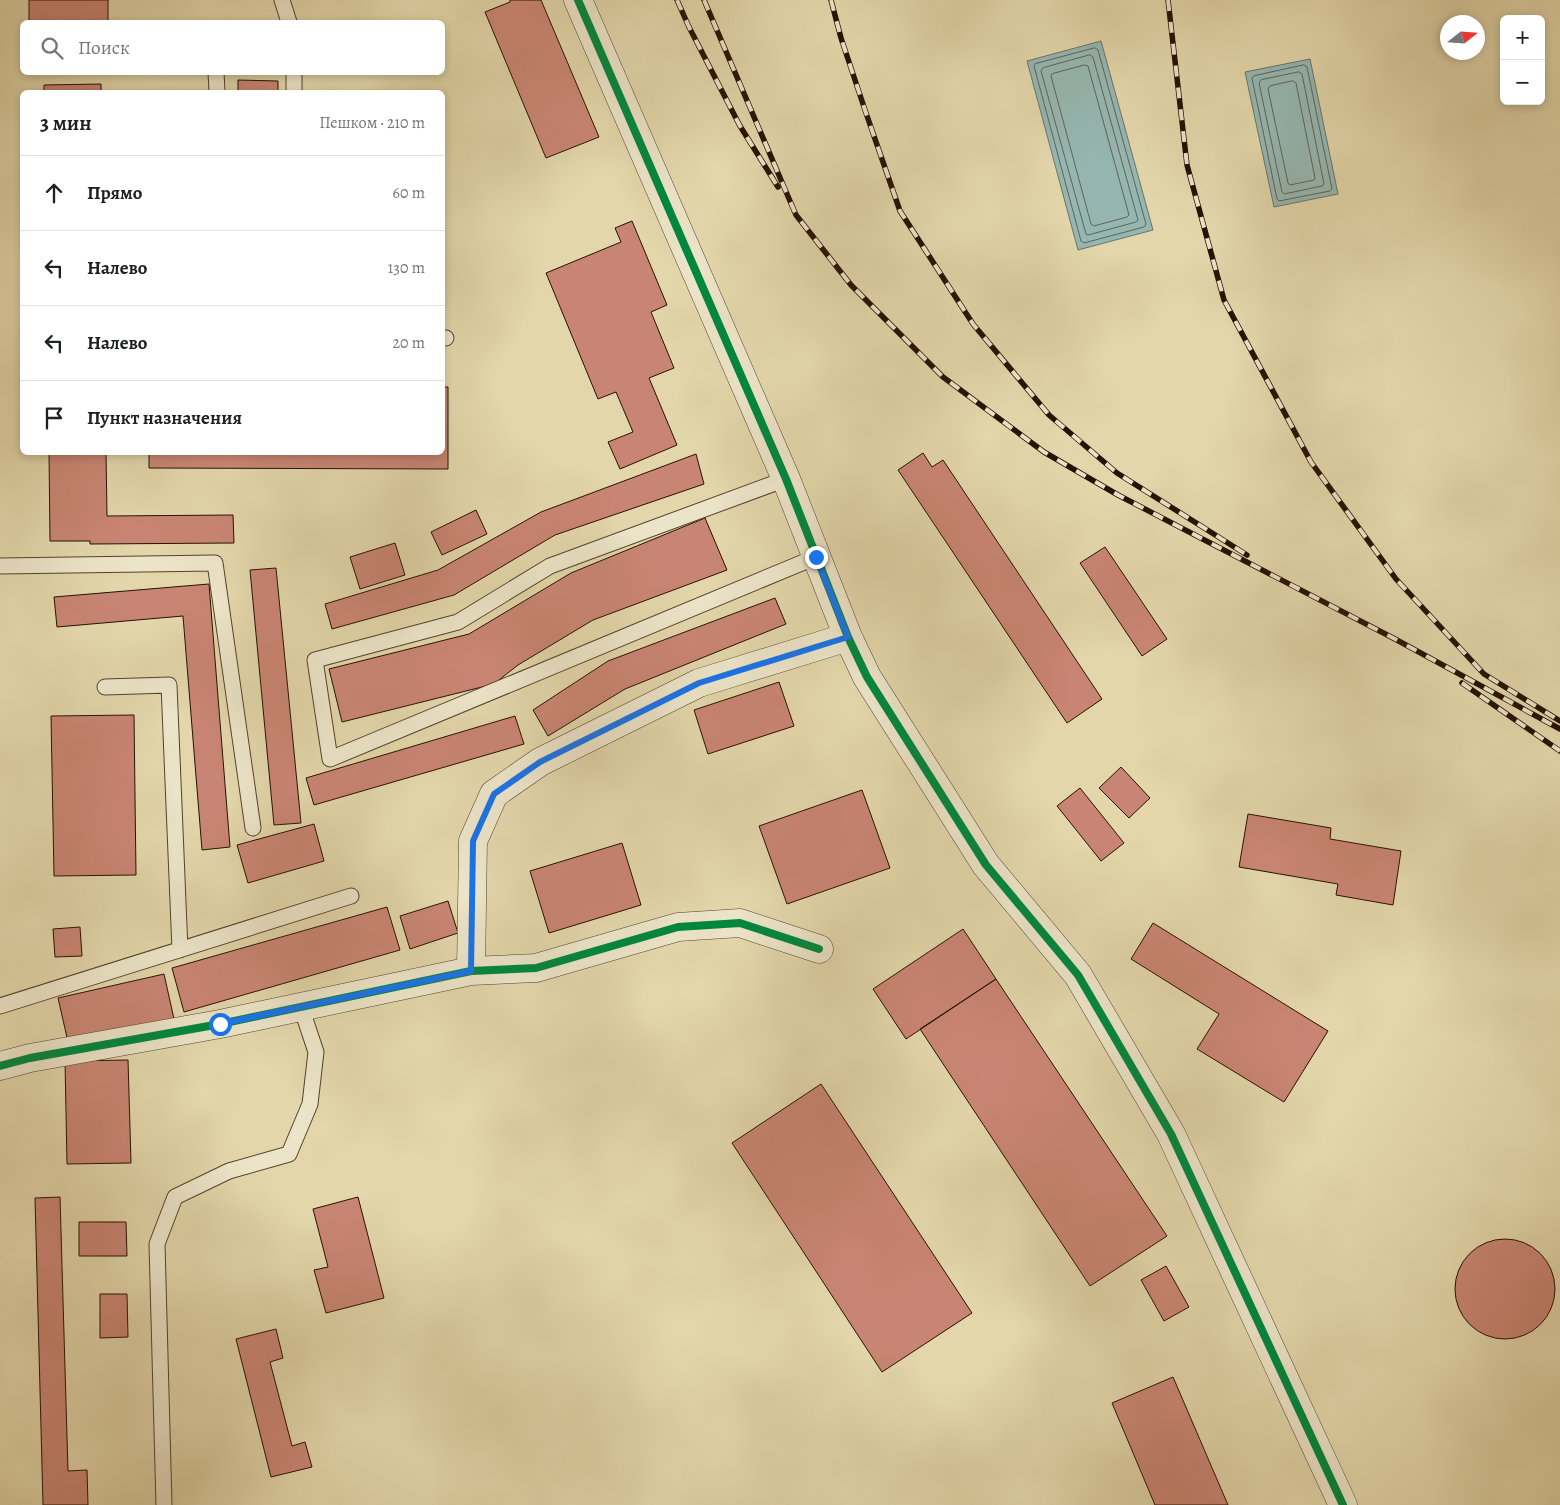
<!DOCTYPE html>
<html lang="ru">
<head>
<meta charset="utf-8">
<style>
	body { margin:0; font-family:Alegreya,serif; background:#f2f2f2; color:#202124 }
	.controls { position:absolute; right:15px; top:15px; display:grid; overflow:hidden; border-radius:8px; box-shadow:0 2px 8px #0003 }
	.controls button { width:45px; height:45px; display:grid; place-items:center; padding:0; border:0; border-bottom:1px solid #e0e0e0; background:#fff; color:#202124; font:25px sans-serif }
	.compass { position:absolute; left:1440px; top:15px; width:45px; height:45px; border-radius:50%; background:#fff; box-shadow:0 2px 8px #0003; rotate:73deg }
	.stop { position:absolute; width:15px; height:15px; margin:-11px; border:4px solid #1a73e8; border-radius:50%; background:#fff }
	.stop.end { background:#1a73e8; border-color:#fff; box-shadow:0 1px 5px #0008 }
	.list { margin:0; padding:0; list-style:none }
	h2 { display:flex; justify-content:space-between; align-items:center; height:65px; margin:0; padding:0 20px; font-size:21px }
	h2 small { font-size:16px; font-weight:400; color:#757577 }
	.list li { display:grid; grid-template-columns:32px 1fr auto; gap:15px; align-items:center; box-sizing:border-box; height:75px; padding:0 20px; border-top:1px solid #e0e0e0 }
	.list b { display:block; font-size:19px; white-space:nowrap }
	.list em { font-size:16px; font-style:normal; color:#757577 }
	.icon { flex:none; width:28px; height:28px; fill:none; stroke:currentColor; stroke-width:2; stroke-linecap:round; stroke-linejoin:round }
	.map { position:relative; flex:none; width:1560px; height:1505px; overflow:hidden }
	.search { position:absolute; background:#fff; box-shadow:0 2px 8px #0003; left:20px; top:20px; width:425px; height:55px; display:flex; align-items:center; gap:12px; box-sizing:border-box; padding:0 18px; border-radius:8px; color:#757577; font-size:19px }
	.panel { position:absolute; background:#fff; box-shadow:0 2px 8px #0003; left:20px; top:90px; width:425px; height:365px; border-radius:8px }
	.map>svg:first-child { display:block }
	.water { fill:#96b7b1; stroke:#69756b }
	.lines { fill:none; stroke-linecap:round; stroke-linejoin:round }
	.shore { stroke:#5e6459; stroke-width:1 }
	.building { fill:#c98573; stroke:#261101 }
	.lane-casing { stroke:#55422b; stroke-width:17 }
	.street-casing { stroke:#55422b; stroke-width:29 }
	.lane { stroke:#ece4c8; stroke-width:15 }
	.street { stroke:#ece4c8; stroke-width:28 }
	.rail-casing { stroke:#261101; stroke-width:5.5 }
	.rail { stroke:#ece4c8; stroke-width:4; stroke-dasharray:11; stroke-linecap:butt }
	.cycleway-casing { stroke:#ece4c8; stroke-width:11 }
	.cycleway { stroke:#00873e; stroke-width:8 }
	.route { stroke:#1a73e8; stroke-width:6 }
</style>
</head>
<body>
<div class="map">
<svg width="1560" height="1505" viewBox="0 0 1560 1505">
	<rect width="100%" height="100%" fill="#e2d6aa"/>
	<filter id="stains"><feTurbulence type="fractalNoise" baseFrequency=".004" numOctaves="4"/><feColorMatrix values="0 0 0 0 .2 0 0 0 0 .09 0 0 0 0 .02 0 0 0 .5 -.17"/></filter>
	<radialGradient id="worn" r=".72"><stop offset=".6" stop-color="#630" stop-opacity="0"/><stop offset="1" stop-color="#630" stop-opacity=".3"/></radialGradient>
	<path class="water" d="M1101 41 1153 230 1078 250 1027 61Z
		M1310 59 1338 194 1274 207 1245 72Z"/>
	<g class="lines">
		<path class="shore" d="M1095 48 1098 50 1146 224 1144 227 1084 243 1081 241 1034 66 1035 64Z
			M1090 55 1093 57 1138 220 1136 222 1088 235 1086 234 1041 71 1043 68Z
			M1085 65 1088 66 1129 215 1127 217 1094 226 1091 224 1051 76 1052 74Z
			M1304 65 1307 67 1332 189 1330 191 1279 201 1277 199 1252 78 1254 76Z
			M1299 72 1302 74 1324 184 1322 186 1284 194 1282 192 1259 83 1261 80Z
			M1293 81 1296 83 1315 178 1314 180 1290 185 1288 183 1268 89 1270 86Z"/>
	</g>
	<path class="building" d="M29 0H108V22H29Z
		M510 0H541L599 137 546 158 485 12 510 2Z
		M238 80 278 81V92H238Z
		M101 84V92H44V85Z
		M632 221 667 305 651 312 674 368 649 378 677 445 620 469 608 442 633 432 616 392 598 399 546 273 621 242 615 228Z
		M442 387H448V469L149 468V452H442Z
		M49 452H106L107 516 233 515 234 543 90 544V541H50Z
		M923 453 932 467 943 460 1102 699 1067 723 898 470Z
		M696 454 704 484 555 535 454 595 332 629 325 604 438 570 541 512Z
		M476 510 487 534 442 555 431 532Z
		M705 518 727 570 593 620 518 665 494 684 342 722 329 669 469 634 571 573Z
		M395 543 405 575 360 589 350 557Z
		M1105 547 1167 639 1142 656 1080 563Z
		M276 568 301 823 274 825 250 570Z
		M209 584 230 847 202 850 183 616 57 627 54 597Z
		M775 598 786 624 625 689 548 736 533 710 608 661Z
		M779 682 794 726 708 754 694 710Z
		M134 715 136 875 54 876 51 716Z
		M515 716 524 744 314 805 306 778Z
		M1121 767 1150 798 1129 818 1099 788Z
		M1080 788 1124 843 1101 861 1057 806Z
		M862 790 890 868 787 904 759 826Z
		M1248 814 1331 828 1330 839 1401 851 1393 905 1336 895 1338 884 1239 867Z
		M314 824 324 861 248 883 237 845Z
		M622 843 641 905 549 933 530 871Z
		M448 901 458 933 410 949 400 916Z
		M387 907 400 950 184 1012 172 968Z
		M1153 923 1328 1031 1284 1102 1197 1049 1219 1014 1131 959Z
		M80 927 82 956 55 957 53 929Z
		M963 929 996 979 906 1039 873 989Z
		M164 974 174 1019 68 1042 58 998Z
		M996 979 1167 1236 1090 1286 920 1029Z
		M128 1060 131 1163 67 1164 65 1061Z
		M821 1084 972 1313 882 1372 732 1143Z
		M60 1197 68 1471 87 1470 88 1505H43L35 1198Z
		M358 1197 384 1298 326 1313 314 1270 328 1267 313 1209Z
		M79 1222H126L127 1256H79Z
		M1455 1289a50 50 0 1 1 100 0a50 50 0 1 1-100 0Z
		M1166 1266 1189 1307 1164 1321 1141 1280Z
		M100 1294H127L128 1337 100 1338Z
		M276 1329 283 1358 270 1362 292 1446 305 1442 312 1467 271 1477 236 1339Z
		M1173 1377 1228 1505H1155L1112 1403Z"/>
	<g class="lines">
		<defs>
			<path id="lane" d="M282 0 289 22
				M216 72 217 92
				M294 92V72
				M442 338H446
				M786 479 550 566 458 622 315 660 330 759 816 557
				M0 566 215 563 253 828
				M105 687 169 685 180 950
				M0 1006 351 896
				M164 1505 157 1244 175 1197 229 1171 289 1154 310 1104 316 1052 301 1007"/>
			<path id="street" d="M578 0 786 479 848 637 867 677 986 865 1078 975 1171 1134 1343 1505
				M471 971 473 841 494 794 540 762 699 683 848 637
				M0 1066 30 1058 220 1024 471 971 536 968 678 927 740 923 819 949"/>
		</defs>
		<use href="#lane" class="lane-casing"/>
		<use href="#street" class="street-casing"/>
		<use href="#lane" class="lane"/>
		<use href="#street" class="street"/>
		<defs>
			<path id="rail" d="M677 0 689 27 740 126 778 187
				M704 0 796 215 851 285 943 377 1044 452 1118 495 1395 639 1560 729
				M831 0 841 38 866 113 900 211 973 324 1049 415 1117 473 1247 555
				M1168 0 1187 165 1224 300 1311 462 1396 579 1484 674 1560 721
				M1462 683 1560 751"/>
		</defs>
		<use href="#rail" class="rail-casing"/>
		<use href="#rail" class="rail"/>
		<defs>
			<path id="cycleway" d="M578 0 786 479 848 637 867 677 986 865 1078 975 1171 1134 1343 1505
				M0 1066 30 1058 220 1024 471 971 536 968 678 927 740 923 819 949"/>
		</defs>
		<use href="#cycleway" class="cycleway-casing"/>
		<use href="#cycleway" class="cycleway"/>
	</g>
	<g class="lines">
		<path class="route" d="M220 1024 471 971 473 841 494 794 540 762 699 683 848 637 816 557"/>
	</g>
	<rect width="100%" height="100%" filter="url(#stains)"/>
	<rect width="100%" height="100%" fill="url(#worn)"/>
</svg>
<div class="controls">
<button>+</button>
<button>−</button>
</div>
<svg class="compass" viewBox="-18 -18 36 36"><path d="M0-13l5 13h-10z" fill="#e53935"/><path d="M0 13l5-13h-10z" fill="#757577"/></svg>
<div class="stop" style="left:220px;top:1024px"></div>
<div class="stop end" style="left:816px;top:557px"></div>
<div class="search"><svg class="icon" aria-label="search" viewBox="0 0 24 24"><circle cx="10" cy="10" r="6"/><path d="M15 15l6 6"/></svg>Поиск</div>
<section class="panel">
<h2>3 мин<small>Пешком · 210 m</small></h2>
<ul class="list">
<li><svg class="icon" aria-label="ahead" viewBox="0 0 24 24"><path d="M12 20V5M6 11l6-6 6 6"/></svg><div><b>Прямо</b></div><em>60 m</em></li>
<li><svg class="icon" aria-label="left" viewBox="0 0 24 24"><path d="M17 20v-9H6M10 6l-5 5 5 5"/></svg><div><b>Налево</b></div><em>130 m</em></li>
<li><svg class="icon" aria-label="left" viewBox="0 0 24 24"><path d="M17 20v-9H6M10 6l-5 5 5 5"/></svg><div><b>Налево</b></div><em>20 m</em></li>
<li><svg class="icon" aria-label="arrive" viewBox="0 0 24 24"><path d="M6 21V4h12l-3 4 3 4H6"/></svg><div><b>Пункт назначения</b></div></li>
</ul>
</section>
</div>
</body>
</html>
